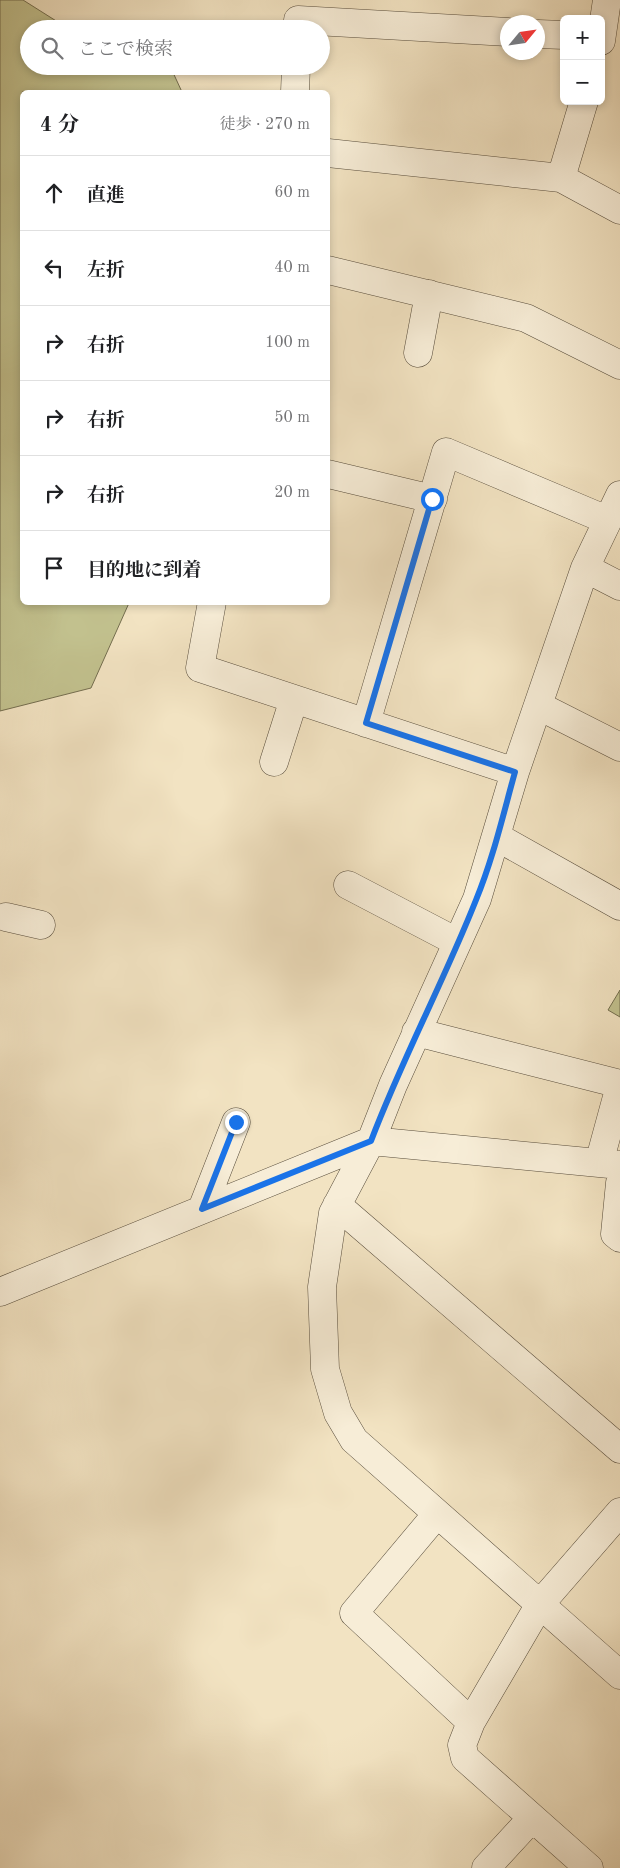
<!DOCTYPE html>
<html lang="ja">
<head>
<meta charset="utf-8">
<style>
	body { margin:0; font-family:"Old Standard TT","Noto Serif JP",serif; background:#f2f2f2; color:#202124 }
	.controls { position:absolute; right:15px; top:15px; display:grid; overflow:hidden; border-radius:8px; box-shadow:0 2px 8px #0003 }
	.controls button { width:45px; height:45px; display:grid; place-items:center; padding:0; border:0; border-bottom:1px solid #e0e0e0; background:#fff; color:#202124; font:25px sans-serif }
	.compass { position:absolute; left:500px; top:15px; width:45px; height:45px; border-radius:50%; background:#fff; box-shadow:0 2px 8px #0003; rotate:61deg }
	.stop { position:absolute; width:15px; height:15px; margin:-11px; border:4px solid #1a73e8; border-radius:50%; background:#fff }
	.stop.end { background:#1a73e8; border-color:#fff; box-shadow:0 1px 5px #0008 }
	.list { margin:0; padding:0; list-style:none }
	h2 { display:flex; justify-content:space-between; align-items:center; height:65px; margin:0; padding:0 20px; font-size:21px }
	h2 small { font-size:16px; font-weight:400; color:#757577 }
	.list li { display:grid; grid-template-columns:32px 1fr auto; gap:15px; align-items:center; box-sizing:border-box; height:75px; padding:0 20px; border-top:1px solid #e0e0e0 }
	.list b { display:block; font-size:19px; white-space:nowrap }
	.list em { font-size:16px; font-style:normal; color:#757577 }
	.icon { flex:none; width:28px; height:28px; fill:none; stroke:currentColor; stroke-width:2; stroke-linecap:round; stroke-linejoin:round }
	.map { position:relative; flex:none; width:620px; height:1868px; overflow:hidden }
	.search { position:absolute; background:#fff; box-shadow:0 2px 8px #0003; left:20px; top:20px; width:310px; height:55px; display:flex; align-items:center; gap:12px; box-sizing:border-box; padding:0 18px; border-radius:28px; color:#757577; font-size:19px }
	.panel { position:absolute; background:#fff; box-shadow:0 2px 8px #0003; left:20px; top:90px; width:310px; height:515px; border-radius:8px }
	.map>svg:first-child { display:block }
	.green { fill:#c2c18e; stroke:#746e4f }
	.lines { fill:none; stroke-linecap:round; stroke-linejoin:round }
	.minor-casing { stroke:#584d3c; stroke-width:29 }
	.minor { stroke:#f7edd7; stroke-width:28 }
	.route { stroke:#1a73e8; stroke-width:6 }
</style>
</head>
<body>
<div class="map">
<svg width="620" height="1868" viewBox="0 0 620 1868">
	<rect width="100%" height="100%" fill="#f2e3c2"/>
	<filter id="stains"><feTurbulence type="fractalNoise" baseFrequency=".004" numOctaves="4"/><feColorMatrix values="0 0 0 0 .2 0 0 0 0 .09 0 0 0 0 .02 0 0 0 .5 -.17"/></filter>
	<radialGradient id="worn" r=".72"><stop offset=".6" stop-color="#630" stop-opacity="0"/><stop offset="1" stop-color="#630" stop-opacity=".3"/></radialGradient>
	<path class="green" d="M0 0H23L61 24 82 29H29V66H170L182 92H22V602L129 603 91 688 0 711Z
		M620 990V1017L608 1010Z"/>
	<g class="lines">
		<defs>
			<path id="minor" d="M298 20 508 32
				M538 34 564 35
				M601 41 607 0
				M295 92 296 66
				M328 153 561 178 620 210
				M561 178 584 101
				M328 270 526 318 620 365
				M418 353 429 294
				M328 474 433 499
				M620 495 585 568 515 772 477 899 393 1085 371 1141 333 1213 322 1287 325 1369 338 1413 354 1440 620 1675
				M585 568 620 586
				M212 602 200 668 515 772
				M539 706 620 747
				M366 723 446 452 607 520
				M274 762 294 699
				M497 837 620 906
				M348 885 457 942
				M6 917 41 925
				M416 1032 620 1084
				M599 1163 620 1086
				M620 1183 615 1234 620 1238
				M337 1205 620 1449
				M202 1209 236 1122
				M0 1292 371 1141 620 1165
				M437 1514 354 1613 471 1722
				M486 1868 532 1818
				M589 1868 465 1758 462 1745 471 1722 540 1604 620 1512"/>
		</defs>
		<use href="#minor" class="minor-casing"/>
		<use href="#minor" class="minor"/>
	</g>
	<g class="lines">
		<path class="route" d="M236 1122 202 1209 371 1141C402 1059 444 981 476 900 493 859 503 815 515 772L366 723 432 499"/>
	</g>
	<rect width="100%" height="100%" filter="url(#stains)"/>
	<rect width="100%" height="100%" fill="url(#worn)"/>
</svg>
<div class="controls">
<button>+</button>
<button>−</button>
</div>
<svg class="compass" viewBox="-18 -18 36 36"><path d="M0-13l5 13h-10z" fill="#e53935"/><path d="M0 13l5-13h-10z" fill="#757577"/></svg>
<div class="stop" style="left:432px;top:499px"></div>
<div class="stop end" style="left:236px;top:1122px"></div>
<div class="search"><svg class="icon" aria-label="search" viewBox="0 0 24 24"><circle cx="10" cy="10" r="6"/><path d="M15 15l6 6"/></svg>ここで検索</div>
<section class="panel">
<h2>4 分<small>徒歩 · 270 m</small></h2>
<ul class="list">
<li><svg class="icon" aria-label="ahead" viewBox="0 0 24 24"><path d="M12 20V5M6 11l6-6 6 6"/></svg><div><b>直進</b></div><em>60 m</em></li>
<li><svg class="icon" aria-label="left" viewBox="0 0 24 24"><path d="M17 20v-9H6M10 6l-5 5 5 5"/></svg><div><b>左折</b></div><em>40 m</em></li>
<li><svg class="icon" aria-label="right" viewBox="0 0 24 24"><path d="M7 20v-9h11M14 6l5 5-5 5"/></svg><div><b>右折</b></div><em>100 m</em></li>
<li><svg class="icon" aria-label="right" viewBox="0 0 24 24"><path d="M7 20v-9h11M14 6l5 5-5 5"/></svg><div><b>右折</b></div><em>50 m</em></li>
<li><svg class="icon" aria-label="right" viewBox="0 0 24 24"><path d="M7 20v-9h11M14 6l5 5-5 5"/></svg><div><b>右折</b></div><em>20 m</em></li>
<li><svg class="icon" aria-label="arrive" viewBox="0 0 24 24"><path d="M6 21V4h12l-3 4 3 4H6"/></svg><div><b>目的地に到着</b></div></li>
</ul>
</section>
</div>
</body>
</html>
